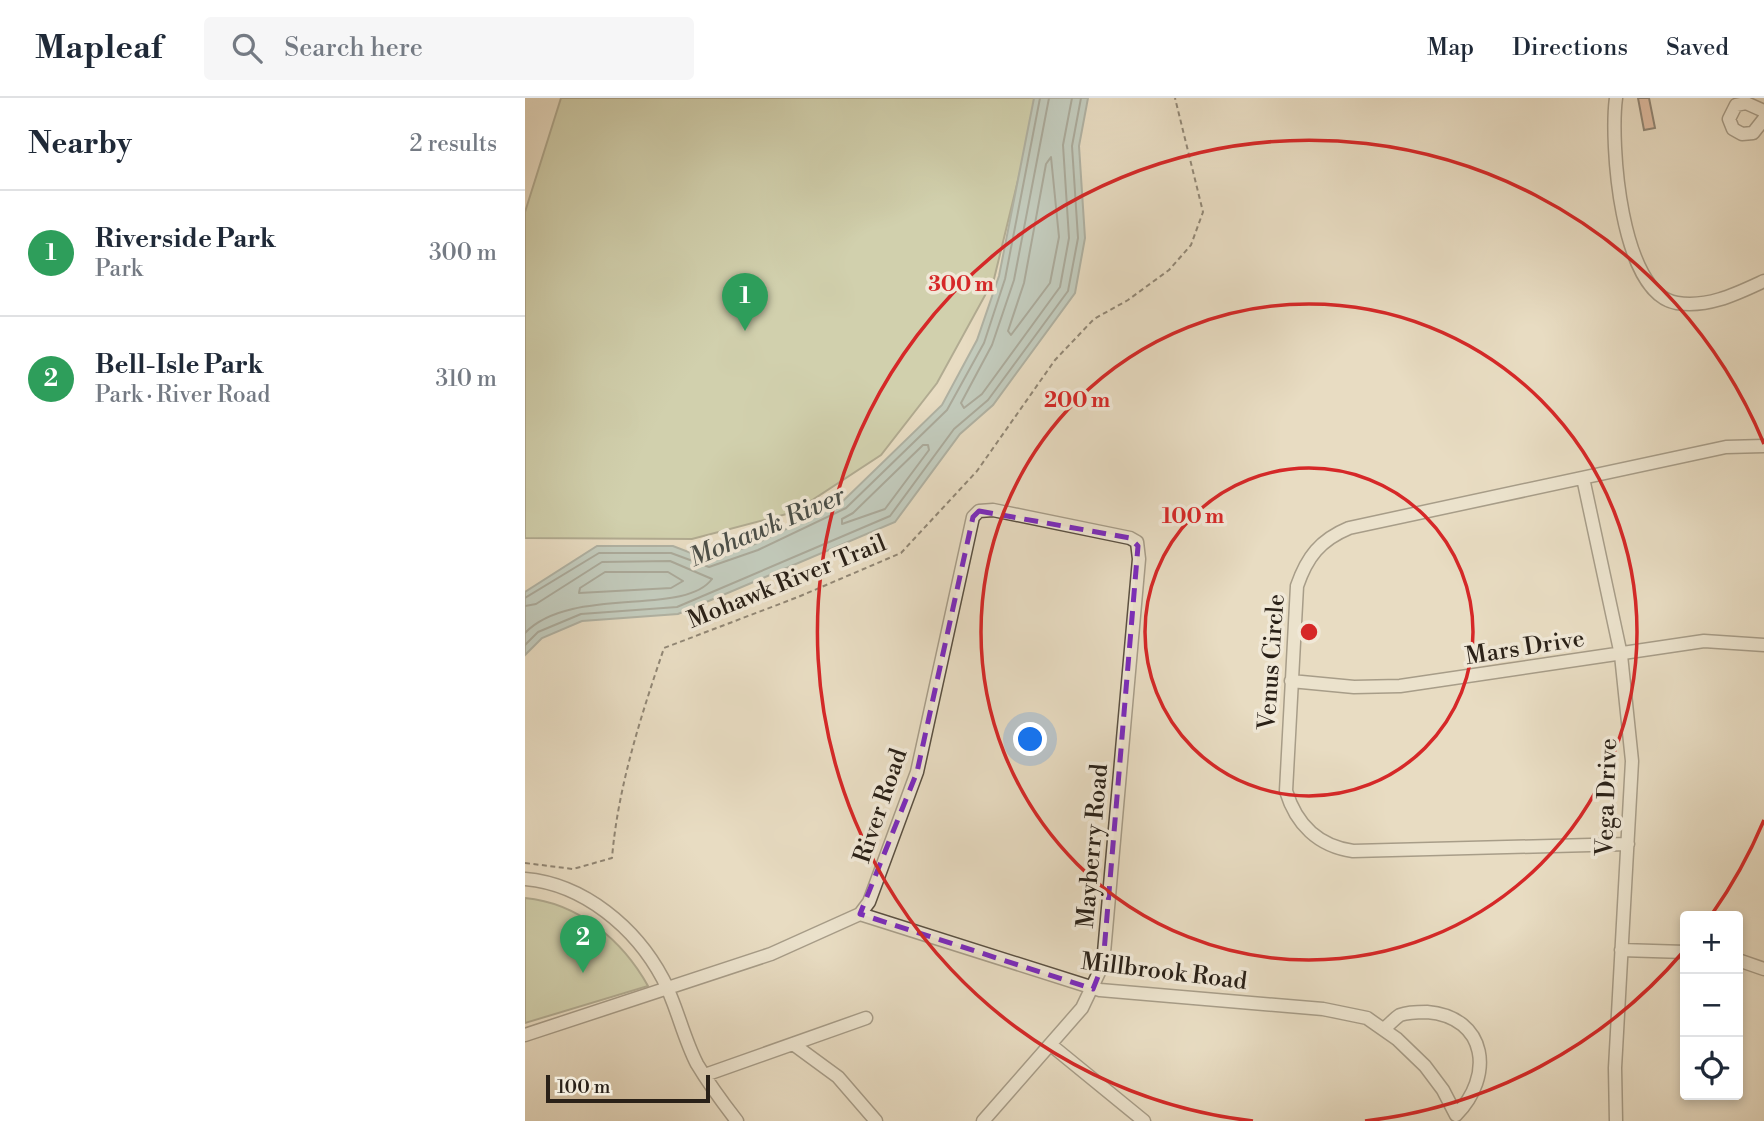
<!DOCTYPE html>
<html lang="en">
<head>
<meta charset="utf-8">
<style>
	body { margin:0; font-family:"Libre Bodoni",serif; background:#f6f6f7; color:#1f2937 }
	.controls { position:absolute; right:21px; bottom:21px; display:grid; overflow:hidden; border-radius:7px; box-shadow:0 4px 10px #0003 }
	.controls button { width:63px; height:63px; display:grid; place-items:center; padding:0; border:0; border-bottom:2px solid #e0e1e3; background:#fff; color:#1f2937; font:35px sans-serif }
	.scale { position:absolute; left:21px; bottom:18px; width:164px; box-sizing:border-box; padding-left:7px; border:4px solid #2a2118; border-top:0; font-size:19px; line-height:24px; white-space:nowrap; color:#2a2118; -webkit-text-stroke:5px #f0e8d7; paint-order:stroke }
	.you { position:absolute; left:506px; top:642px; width:24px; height:24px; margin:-18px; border:5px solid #fff; border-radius:50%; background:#1a73e8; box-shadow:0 0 0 10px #1a73e833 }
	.badge { display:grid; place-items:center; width:46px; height:46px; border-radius:50%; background:#0f766e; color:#fff; font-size:23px; font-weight:700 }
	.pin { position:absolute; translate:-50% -58px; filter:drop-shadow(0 2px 4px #0008) }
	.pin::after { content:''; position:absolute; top:37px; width:24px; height:21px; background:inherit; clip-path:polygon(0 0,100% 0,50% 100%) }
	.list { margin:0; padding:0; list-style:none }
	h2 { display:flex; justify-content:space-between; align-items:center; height:91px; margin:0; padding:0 28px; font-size:30px }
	h2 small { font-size:23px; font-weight:400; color:#747a83 }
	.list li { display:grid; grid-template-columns:46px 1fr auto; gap:21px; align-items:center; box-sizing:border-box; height:126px; padding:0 28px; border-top:2px solid #e0e1e3 }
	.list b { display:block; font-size:26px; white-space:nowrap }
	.list p { margin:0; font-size:23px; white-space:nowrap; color:#747a83 }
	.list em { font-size:23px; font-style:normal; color:#747a83 }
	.icon { flex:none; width:38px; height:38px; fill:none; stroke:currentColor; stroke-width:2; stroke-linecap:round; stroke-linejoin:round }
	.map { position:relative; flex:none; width:1239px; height:1023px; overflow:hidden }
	header { display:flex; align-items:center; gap:42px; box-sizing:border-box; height:98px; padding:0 35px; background:#fff; border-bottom:2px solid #e0e1e3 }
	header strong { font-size:33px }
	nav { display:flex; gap:38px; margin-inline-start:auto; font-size:24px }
	.search { width:490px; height:63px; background:#f6f6f7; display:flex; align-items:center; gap:18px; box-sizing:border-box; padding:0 24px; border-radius:7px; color:#747a83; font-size:26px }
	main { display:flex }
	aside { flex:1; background:#fff }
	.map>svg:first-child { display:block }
	.green { fill:#b6c093; stroke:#707056; stroke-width:2 }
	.water { fill:#99babb; stroke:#6d7d7a; stroke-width:2 }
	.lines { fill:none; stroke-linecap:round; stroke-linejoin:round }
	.shore { stroke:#626e6a; stroke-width:2 }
	.building { fill:#d39679; stroke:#2a2118; stroke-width:2 }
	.minor-casing { stroke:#5a5042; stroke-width:15 }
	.path { stroke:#2a2118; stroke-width:2; stroke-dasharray:5 3.5; stroke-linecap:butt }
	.minor { stroke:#f0e8d7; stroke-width:12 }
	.marked { fill:none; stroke:#7b2cbf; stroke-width:5; stroke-dasharray:14 9; stroke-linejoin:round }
	.ring { fill:none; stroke:#d62828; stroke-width:3.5 }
	.labels { text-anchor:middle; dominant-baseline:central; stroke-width:7; stroke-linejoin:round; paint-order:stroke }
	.street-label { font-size:24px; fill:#2a2118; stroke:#f0e8d7 }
	.water-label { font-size:26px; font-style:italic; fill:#4b4f49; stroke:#f0e8d7 }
	.centre { fill:#d62828; stroke:#f0e8d7; stroke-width:3.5 }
	.ring-label { font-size:21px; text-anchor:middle; font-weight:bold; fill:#d62828; stroke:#f0e8d7; stroke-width:7; stroke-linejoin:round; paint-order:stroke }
</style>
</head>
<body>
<header>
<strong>Mapleaf</strong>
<div class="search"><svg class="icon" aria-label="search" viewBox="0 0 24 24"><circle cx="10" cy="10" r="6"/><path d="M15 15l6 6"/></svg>Search here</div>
<nav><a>Map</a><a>Directions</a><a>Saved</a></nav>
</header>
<main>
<aside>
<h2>Nearby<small>2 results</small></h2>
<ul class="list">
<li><span class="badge" style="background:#2e9e5b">1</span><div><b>Riverside Park</b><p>Park</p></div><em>300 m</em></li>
<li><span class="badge" style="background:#2e9e5b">2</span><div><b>Bell-Isle Park</b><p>Park · River Road</p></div><em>310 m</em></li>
</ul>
</aside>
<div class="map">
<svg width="1239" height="1023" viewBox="0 0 1239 1023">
	<rect width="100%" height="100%" fill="#e8dcc2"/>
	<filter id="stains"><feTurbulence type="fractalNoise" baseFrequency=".00286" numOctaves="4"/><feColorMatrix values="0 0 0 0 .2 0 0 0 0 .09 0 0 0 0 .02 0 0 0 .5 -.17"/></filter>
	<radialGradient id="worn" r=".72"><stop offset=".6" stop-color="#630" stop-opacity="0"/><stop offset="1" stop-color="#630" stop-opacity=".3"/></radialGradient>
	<path class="green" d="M36 0H513L469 181 412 285 356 357 269 414 167 441 0 440V114Z
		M0 800C54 805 98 843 123 888L0 925Z"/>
	<path class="water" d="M509 0H563L554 48 560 140 550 195 468 307 435 336 370 424 153 516 57 523 17 540 0 557V494L72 448H148L184 462 230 446 317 404 417 307 452 242 474 178Z"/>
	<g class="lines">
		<path class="shore" d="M524 0 489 182 467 247 436 305 439 310 457 296 535 189 544 140 538 47 547 0
			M526 59 534 139 525 185 486 237 483 233 499 185 521 66Z
			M398 347H403L404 352 360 411 317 426V421L328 415Z
			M80 474H143L158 483 146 490 54 495 55 490Z
			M0 500 74 455H146L184 469 233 452 321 410 422 312 459 245 480 181 515 0
			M0 508 11 506 77 464 145 463 187 481C159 519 46 487 0 535
			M0 547 13 534 56 516 152 509 365 418 429 331 463 302 543 193 553 140 547 48 556 0"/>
	</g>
	<path class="building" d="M1113 0H1124L1130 30 1119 32Z"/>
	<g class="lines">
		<defs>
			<path id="minor" d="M1091 0C1085 44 1095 196 1152 205 1183 210 1211 196 1239 183
				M1239 13 1221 5 1211 7 1204 21 1208 31 1217 36 1228 35 1239 21
				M1058 380 1096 557 1107 663 1090 970 1091 1023
				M766 583 829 589 875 588 1179 543 1239 547
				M1103 746 828 753C793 748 771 726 761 693L772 488C782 459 795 442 824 430L1201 349 1239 348
				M0 781C59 786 111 830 138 881 152 908 158 939 172 966 184 986 198 1005 212 1023
				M335 816 575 892 798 911 842 920 872 941 900 968 918 992 931 1017C969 979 963 919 902 914 894 914 883 914 875 917 870 920 864 927 859 931
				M1096 852 1160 854
				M1213 862 1239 871
				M0 937 246 856 335 816 344 804 392 674 448 419 454 413 468 412 605 440 612 444 614 461 578 866 557 910 458 1023
				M268 946 313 979 351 1023
				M526 947 619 1023
				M180 977 341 920"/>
		</defs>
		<use href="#minor" class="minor-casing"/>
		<path class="path" d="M0 765 48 771 87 760C93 688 116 618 139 550L273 499 376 455 452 373 530 262 569 221 603 202 644 172 666 147 678 114 650 0"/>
		<use href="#minor" class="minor"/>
	</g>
	<path d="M0 0H1239V1023H0ZM454 413 605 440 613 448 578 866 568 891 335 816 392 674 448 419Z" fill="#e8dcc2" fill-opacity=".55" fill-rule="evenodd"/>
	<path class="marked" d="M454 413 605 440 613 448 578 866 568 891 335 816 392 674 448 419Z"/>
	<g class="ring">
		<circle cx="784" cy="534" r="164"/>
		<circle cx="784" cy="534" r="328"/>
		<path d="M1239 722A492 492 0 0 1 1187 816M1158 854A492 492 0 0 1 840 1023M728 1023A492 492 0 1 1 1239 346"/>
	</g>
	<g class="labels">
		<g class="street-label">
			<text transform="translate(262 484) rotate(-22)">Mohawk River Trail</text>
			<text transform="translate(1000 550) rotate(-9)">Mars Drive</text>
			<text transform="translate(747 564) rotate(-86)">Venus Circle</text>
			<text transform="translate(1082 699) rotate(-88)">Vega Drive</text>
			<text transform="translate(356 708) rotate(-71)">River Road</text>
			<text transform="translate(568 748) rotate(-85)">Mayberry Road</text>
			<text transform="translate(639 874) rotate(7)">Millbrook Road</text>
		</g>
		<g class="water-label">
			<text transform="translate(242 429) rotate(-23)">Mohawk River</text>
		</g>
	</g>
	<circle cx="784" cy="534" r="10" class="centre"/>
	<g class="ring-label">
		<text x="436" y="193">300 m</text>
		<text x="552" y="309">200 m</text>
		<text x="668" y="425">100 m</text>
	</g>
	<rect width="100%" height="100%" filter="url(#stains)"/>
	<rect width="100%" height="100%" fill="url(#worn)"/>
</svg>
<div class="controls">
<button>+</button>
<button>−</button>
<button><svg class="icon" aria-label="locate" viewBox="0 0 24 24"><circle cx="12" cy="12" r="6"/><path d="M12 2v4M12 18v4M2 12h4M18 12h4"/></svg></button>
</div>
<div class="scale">100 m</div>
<div class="you"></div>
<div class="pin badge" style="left:220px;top:233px;background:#2e9e5b">1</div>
<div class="pin badge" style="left:58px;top:875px;background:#2e9e5b">2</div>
</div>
</main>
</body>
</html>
